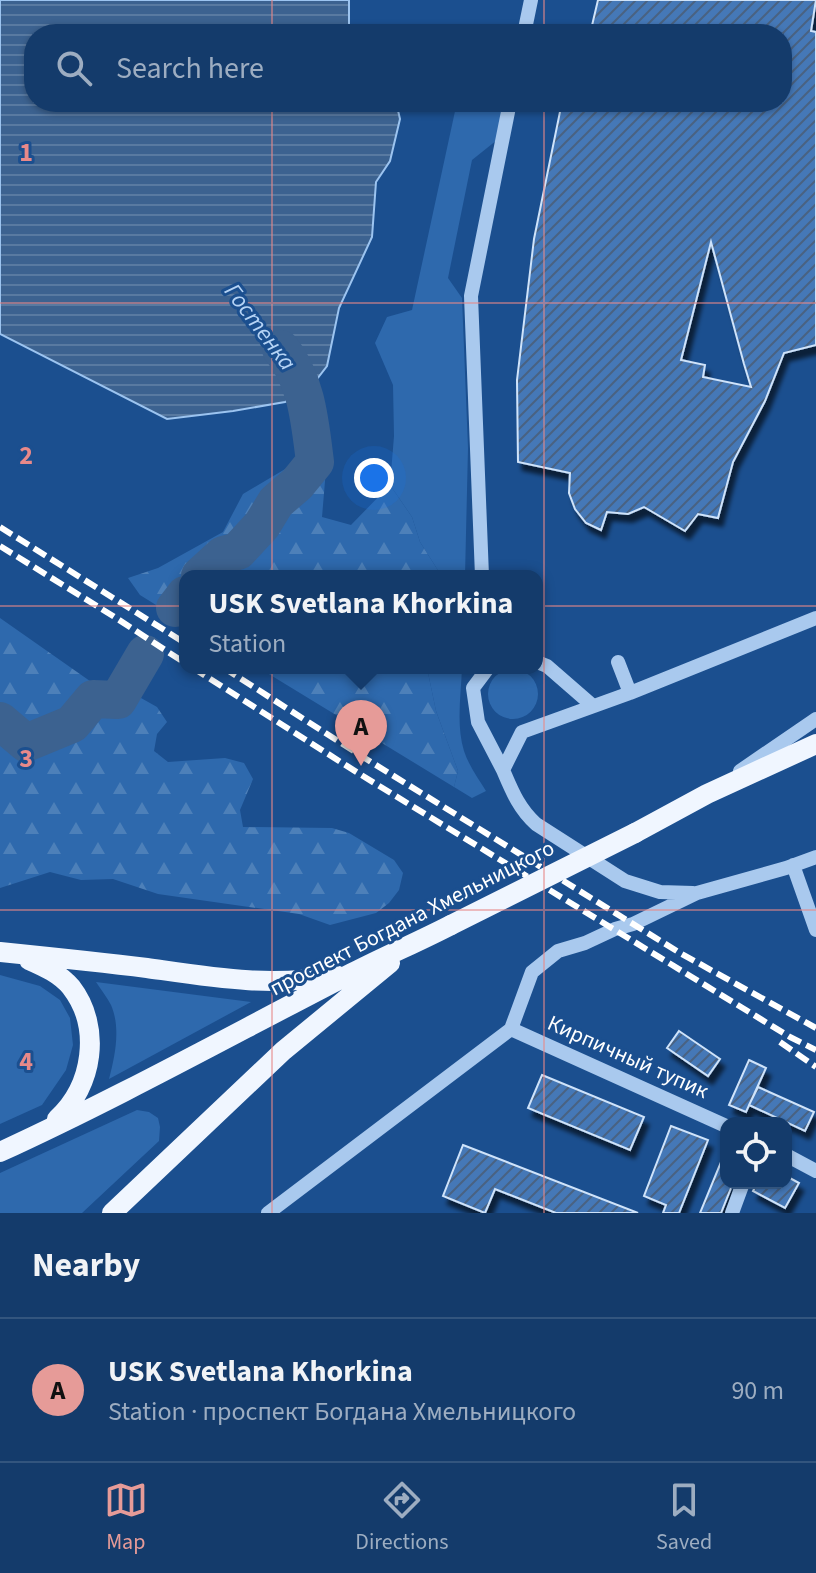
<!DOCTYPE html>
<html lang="en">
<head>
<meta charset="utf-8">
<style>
	body { margin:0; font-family:"Source Sans 3",sans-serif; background:#1d4271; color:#f1f3f6 }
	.controls { position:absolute; right:24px; bottom:24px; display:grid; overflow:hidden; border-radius:16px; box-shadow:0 2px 6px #0004 }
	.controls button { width:72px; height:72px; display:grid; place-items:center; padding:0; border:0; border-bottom:2px solid #33557e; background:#143b6b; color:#f1f3f6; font:40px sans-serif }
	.you { position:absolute; left:374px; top:478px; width:28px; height:28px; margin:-20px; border:6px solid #fff; border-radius:50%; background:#1a73e8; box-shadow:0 0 0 12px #1a73e833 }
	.badge { display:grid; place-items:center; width:52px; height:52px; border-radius:50%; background:#e69b98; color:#111; font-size:26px; font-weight:700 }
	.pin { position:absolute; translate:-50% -66px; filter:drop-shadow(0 2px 4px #0008) }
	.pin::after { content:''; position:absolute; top:42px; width:28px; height:24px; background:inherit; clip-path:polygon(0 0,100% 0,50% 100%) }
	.popup { position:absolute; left:179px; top:570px; width:364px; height:104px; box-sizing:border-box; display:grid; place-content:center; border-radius:16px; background:#143b6b; filter:drop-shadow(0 2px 6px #0005); font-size:26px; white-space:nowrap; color:#9dadc1 }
	.popup b { font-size:30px; color:#f1f3f6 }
	.popup::after { content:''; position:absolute; left:50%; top:100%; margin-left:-16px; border:16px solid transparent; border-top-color:#143b6b }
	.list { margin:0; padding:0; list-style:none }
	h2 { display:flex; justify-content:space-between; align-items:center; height:104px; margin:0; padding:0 32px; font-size:34px }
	h2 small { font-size:26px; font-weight:400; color:#9dadc1 }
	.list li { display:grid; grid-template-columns:52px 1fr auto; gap:24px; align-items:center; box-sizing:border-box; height:144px; padding:0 32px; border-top:2px solid #33557e }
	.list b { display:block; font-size:30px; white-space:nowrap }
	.list p { margin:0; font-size:26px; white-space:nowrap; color:#9dadc1 }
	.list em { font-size:26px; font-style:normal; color:#9dadc1 }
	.icon { flex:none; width:44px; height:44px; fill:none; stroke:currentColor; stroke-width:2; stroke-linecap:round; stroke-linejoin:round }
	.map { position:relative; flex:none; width:816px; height:1213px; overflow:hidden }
	.search { position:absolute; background:#143b6b; box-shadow:0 2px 6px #0004; left:24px; right:24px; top:24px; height:88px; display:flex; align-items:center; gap:20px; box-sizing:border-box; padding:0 28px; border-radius:32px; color:#9dadc1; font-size:30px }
	.sheet { height:248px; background:#143b6b }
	nav { display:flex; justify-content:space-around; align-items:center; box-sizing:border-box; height:112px; border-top:2px solid #33557e; background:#143b6b; font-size:22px; color:#9dadc1 }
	nav a { display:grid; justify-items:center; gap:4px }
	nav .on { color:#e69b98 }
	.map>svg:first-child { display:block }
	.green { fill:#2e69ad }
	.forest { fill:url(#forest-firs) }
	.water { fill:url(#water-rules); stroke:#9cc4f0; stroke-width:2 }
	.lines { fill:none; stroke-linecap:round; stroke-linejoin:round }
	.river { stroke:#3c6290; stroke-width:38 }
	.building { fill:url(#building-hatch); stroke:#cfe3fa; stroke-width:2; fill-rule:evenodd; filter:url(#shadow) }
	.minor { stroke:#a9c9ee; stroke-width:14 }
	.major { stroke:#f0f6ff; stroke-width:20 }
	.rail { stroke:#fff; stroke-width:6; stroke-dasharray:14 6; stroke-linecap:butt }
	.major-bridge { stroke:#f0f6ff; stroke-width:20 }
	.grid { fill:none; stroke:#e88989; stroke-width:2; stroke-opacity:0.55 }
	.labels { text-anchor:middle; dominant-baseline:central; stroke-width:6; stroke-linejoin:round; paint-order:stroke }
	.street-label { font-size:22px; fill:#fff; stroke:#1b4f8f }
	.water-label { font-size:24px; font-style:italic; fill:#b5d3f5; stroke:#1b4f8f }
	.grid-label { font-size:26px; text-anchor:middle; font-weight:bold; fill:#e88989; stroke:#1b4f8f; stroke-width:6; stroke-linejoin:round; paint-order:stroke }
</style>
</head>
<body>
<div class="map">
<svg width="816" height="1213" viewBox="0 0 816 1213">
	<defs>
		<pattern id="forest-firs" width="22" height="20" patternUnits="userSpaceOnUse" patternTransform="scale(2)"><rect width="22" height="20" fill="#2e69ad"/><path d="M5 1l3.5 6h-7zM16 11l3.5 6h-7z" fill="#4d80b9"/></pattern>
		<pattern id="water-rules" width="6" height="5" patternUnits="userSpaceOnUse" patternTransform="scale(2)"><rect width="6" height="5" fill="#3c6290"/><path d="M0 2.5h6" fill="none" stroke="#597aa1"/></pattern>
		<pattern id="building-hatch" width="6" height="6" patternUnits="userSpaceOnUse" patternTransform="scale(2)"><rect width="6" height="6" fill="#4478b7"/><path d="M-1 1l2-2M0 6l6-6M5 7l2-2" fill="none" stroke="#486282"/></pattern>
		<filter id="shadow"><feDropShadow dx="4.5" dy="8" stdDeviation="2" flood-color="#0009"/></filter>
	</defs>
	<rect width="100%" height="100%" fill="#1b4f8f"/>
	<path class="green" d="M457 102H505L497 140 472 160 448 278 462 298 468 448 465 576H437L439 572 420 542 412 517 390 485 394 436 393 385 375 343 387 317 412 310Z
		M427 668H462C461 695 456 725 464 751 469 766 478 778 486 791L472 798 454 787 458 771 436 711Z
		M488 694a25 25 0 1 1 50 0a25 25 0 1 1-50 0Z
		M0 975 40 986 60 1000 70 1018 73 1045 66 1070 42 1105 0 1124Z
		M96 982 251 1002 109 1079C115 1056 121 1028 111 1005 107 997 101 990 96 982Z
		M137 1110 149 1112 158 1118 160 1127 159 1141 82 1213H0V1173Z"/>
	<path class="forest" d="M292 465 326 469 322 517 351 525 390 485 412 517 420 542 439 572 437 576H185V623L140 595 128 578 158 568 223 532 243 494Z
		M0 618 107 693 141 698 157 707 167 722 157 734 154 751 168 762 225 758 244 763 253 779 240 810 243 827 332 828 349 833 394 860 403 873 399 890 389 903 376 913 330 925 299 914 158 894 113 879 81 880 50 872 0 888Z
		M259 668H427L436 711 458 771 454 787Z"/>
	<path class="water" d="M0 0H349V31L351 34H34V102H396L400 119 390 161 376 182 372 237 339 308 327 366 307 392 285 402 233 411 167 419 0 334Z"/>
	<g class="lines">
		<path class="river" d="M200 576 223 555 238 551 262 525 276 502 297 484 315 462C310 423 307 381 281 349
			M175 608 185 595
			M0 721 26 743 72 724 93 699 118 700 145 654"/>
	</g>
	<path class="building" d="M598 0H816L811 31 816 32V345L784 353 765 401 733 462 718 518 698 514 685 531 644 507 628 514 607 512 601 530 586 523 575 509 569 493 570 473 518 462 517 380 534 239 562 102H782V34H590ZM711 242 744 364 751 387 703 377 705 365 681 360Z
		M679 1031 720 1059 708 1076 667 1048Z
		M749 1060 766 1068 746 1112 729 1105Z
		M542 1075 644 1117 630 1150 528 1108Z
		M758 1087 814 1112 805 1131 749 1105Z
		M671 1126 708 1140 679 1213H663L666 1205 644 1196Z
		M463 1145 638 1213H556L495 1189 485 1213 443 1196Z
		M726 1150V1183H733L721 1213H700Z
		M786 1176 799 1183 785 1208 753 1191 757 1183H786Z"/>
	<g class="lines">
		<path class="minor" d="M524 34 531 0
			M482 576 471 296 510 102
			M537 662 547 666 593 706
			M618 662 630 693
			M488 668 473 688 478 722 503 770
			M740 771 816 719
			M793 865 816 930
			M693 893 660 892 625 881 536 824C519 809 512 791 503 770L522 732 630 693 816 618
			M511 1029 726 1126
			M786 1155 816 1171
			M268 1213 511 1029 532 972 558 951 585 943 615 929 633 924 697 893 786 868 816 857
			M732 1213 743 1183"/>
		<path class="major" d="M635 833 707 794 816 744
			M0 952C49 957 98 962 147 968 210 977 272 988 336 975
			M29 960C45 967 60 974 71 987 102 1027 93 1086 57 1119
			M0 1152C120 1097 235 1033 352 973 385 956 418 942 451 925
			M112 1213 283 1051 390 963"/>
		<path class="rail" d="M0 527 185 643
			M0 546 113 616 185 663
			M193 668 358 773 790 1037 816 1050
			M224 668 363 757 680 953 816 1028
			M780 1042 816 1067"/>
		<path class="major-bridge" d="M451 925 635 833"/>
	</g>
	<path class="grid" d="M272 0V34M544 0V34M272 102V1213M544 102V1213M0 303H816M0 606H816M0 910H816"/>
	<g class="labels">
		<g class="street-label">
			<text transform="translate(412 918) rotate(-27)">проспект Богдана Хмельницкого</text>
			<text transform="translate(628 1057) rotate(24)">Кирпичный тупик</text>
		</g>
		<g class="water-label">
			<text transform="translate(260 327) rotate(53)">Гостенка</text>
		</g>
	</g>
	<g class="grid-label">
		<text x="26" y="161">1</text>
		<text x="26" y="464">2</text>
		<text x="26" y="767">3</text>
		<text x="26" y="1070">4</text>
	</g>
</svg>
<div class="controls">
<button><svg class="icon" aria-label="locate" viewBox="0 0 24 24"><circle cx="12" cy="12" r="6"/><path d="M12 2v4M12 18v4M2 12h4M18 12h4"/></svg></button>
</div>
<div class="you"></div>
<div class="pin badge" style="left:361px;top:766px">A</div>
<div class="popup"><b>USK Svetlana Khorkina</b>Station</div>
<div class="search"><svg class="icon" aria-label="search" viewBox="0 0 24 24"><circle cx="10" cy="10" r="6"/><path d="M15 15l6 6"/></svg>Search here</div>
</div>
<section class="sheet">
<h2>Nearby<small></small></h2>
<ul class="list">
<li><span class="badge">A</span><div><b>USK Svetlana Khorkina</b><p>Station · проспект Богдана Хмельницкого</p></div><em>90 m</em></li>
</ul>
</section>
<nav>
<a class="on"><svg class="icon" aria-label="map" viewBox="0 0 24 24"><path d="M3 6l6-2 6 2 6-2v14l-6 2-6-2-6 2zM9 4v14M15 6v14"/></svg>Map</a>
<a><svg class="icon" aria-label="directions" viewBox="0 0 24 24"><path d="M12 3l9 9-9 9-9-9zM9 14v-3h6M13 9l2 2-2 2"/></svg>Directions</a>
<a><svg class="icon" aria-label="saved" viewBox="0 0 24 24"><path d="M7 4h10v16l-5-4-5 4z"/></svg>Saved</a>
</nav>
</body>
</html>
